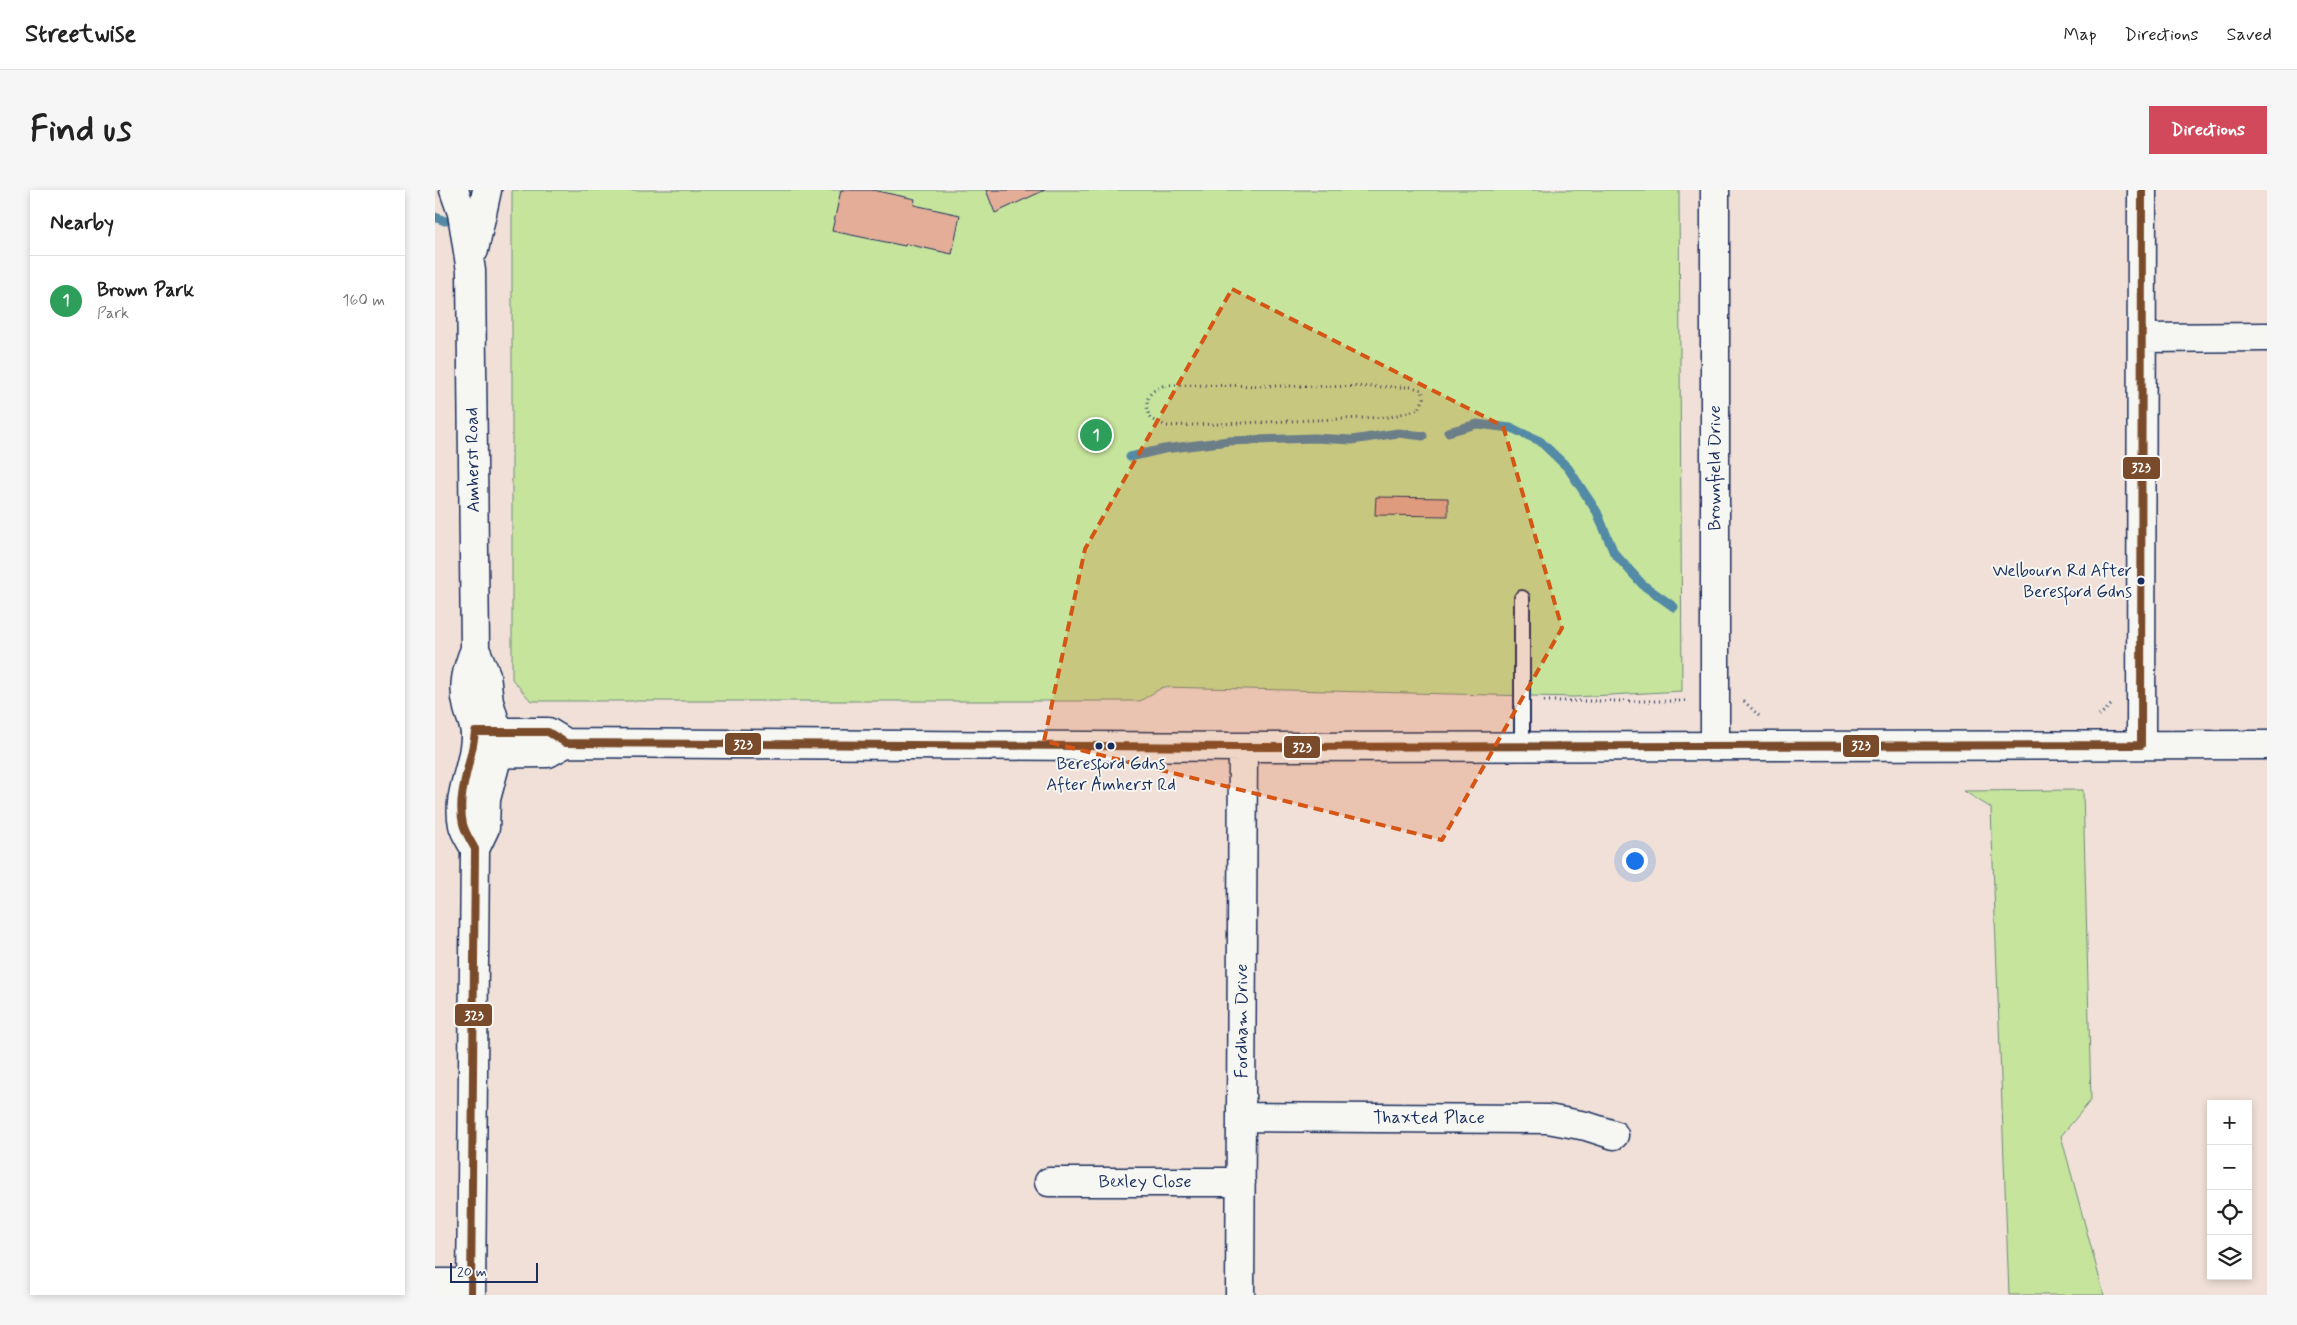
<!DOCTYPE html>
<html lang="en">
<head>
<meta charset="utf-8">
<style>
	body { margin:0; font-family:Mynerve,sans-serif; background:#f6f6f6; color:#222 }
	.controls { position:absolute; right:15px; bottom:15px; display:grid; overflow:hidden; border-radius:0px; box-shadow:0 2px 8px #0003 }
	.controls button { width:45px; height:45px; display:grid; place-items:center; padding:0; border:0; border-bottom:1px solid #e0e0e0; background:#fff; color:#222; font:25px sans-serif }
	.scale { position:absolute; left:15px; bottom:12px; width:88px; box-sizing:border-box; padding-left:5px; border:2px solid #1b2f5e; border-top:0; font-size:14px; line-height:18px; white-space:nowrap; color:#1b2f5e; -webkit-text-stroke:4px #f6f6f2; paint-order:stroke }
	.you { position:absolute; left:1199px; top:670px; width:18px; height:18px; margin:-12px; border:4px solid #fff; border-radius:50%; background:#1a73e8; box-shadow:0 0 0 8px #1a73e833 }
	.badge { display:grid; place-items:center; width:32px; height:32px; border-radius:50%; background:#d1495b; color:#fff; font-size:16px; font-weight:700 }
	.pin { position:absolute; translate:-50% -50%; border:2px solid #fff; box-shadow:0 1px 5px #0006 }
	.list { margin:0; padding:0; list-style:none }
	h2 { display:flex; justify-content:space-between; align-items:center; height:65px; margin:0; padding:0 20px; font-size:21px }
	h2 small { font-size:16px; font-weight:400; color:#767676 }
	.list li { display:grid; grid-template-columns:32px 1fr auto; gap:15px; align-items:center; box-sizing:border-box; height:90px; padding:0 20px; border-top:1px solid #e0e0e0 }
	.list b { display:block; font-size:19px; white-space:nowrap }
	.list p { margin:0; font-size:16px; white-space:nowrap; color:#767676 }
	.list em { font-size:16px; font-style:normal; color:#767676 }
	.icon { flex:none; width:28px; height:28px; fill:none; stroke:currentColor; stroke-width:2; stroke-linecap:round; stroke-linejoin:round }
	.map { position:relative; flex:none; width:1832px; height:1105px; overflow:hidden; border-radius:0px }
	header { display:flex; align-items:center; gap:30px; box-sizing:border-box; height:70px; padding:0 25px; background:#fff; border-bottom:1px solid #e0e0e0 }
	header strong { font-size:24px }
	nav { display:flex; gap:28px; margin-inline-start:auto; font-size:18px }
	.intro { display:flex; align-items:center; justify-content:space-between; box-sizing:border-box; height:120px; padding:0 30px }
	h1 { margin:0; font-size:35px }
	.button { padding:12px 22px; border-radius:0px; background:#d1495b; color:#fff; font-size:18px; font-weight:700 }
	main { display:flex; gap:30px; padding:0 30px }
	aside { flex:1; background:#fff; border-radius:0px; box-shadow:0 2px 8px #0003 }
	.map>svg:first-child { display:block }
	.green { fill:#c6e49c; stroke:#708a7d }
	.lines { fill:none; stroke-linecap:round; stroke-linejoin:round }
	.stream { stroke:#538aa5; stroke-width:9 }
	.building { fill:#e3ad98; stroke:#1b2f5e }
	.service-casing { stroke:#1b2f5e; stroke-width:18 }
	.minor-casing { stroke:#1b2f5e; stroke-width:31 }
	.tertiary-casing { stroke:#1b2f5e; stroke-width:31 }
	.path { stroke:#1b2f5e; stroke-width:3; stroke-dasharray:1 4; stroke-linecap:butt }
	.service { stroke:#f6f6f2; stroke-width:14 }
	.minor { stroke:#f6f6f2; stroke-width:28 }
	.tertiary { stroke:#f6f6f2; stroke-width:28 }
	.bus-1-casing { stroke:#f6f6f2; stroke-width:11 }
	.bus-1 { stroke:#7a4b2a; stroke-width:8 }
	.marked { fill:#d45514; fill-opacity:0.2; stroke:#d45514; stroke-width:4; stroke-dasharray:10 6; stroke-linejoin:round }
	.bus-dot { fill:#1b2f5e; stroke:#f6f6f2; stroke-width:2 }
	.labels { text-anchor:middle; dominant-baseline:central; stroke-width:4; stroke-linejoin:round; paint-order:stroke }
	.bus-label { font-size:17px; fill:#1b2f5e; stroke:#f6f6f2; text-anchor:end }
	.street-label { font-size:18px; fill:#1b2f5e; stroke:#f6f6f2 }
	.line-badge { stroke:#f6f6f2; stroke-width:2 }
	.badge-label { font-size:14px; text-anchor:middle; font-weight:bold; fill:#fff }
</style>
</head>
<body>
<header>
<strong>Streetwise</strong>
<nav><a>Map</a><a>Directions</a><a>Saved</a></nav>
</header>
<div class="intro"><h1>Find us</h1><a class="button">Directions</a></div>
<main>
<aside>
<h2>Nearby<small></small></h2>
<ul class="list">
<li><span class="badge" style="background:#2e9e5b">1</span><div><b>Brown Park</b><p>Park</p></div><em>160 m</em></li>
</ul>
</aside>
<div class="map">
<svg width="1832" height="1105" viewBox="0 0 1832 1105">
	<rect width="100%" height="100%" fill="#f0e0d7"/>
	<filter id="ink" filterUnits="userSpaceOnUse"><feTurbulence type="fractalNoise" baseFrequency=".02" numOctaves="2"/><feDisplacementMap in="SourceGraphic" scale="10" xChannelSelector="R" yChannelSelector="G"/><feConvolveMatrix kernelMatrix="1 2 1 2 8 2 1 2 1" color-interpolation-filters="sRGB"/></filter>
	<g filter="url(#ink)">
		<path class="green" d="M77 0H1244L1247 501 1139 507 728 497 705 511H96L77 489Z
			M1648 600 1656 910 1626 946 1669 1105H1574L1556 618 1529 601Z"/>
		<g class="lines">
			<path class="stream" d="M0 27 10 31
				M1013 242 1042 234 1076 238 1105 251 1133 278 1162 322 1179 363 1208 395 1239 417
				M695 267 729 259 794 251 879 248 917 250 963 243 988 246"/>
		</g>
		<path class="building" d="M406 0H437L480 9 479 15 525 25 517 64 471 54 470 56 397 41Z
			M551 0H610L560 23Z
			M941 307 1013 308V326L940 325Z"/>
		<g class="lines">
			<defs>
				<path id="service" d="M1087 408V556"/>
				<path id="minor" d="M1280 0V556
					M1707 148 1832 147
					M40 542H113L131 553
					M1706 555 1707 0
					M39 564 113 563 131 553 808 557 1832 555
					M806 927 1113 929 1151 936 1179 945
					M614 992H806
					M0 1093H35
					M805 1105 808 557"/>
				<path id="tertiary" d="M19 0 27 23 36 81 40 459C32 479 27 496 33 518 35 526 40 536 40 544 41 575 21 603 28 635 30 643 36 651 40 659
					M39 60 52 0
					M36 1105 40 659 50 638 51 609 63 564V542L54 512 51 485 40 459"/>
			</defs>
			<use href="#service" class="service-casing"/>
			<use href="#minor" class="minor-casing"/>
			<use href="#tertiary" class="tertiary-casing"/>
			<path class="path" d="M730 195 976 197 987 200 989 208 984 219 955 227 732 236 715 229C709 211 711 202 730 195Z
				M1109 511H1252
				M1309 511 1325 527
				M1664 526 1676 515"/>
			<use href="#service" class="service"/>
			<use href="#minor" class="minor"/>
			<use href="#tertiary" class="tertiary"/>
			<defs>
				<path id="bus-1" d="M1706 555 1707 0
					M36 1105 40 659C36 651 30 643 28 634 21 604 37 572 40 542H113L131 553 808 557 1706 555"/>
			</defs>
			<use href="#bus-1" class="bus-1-casing"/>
			<use href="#bus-1" class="bus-1"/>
		</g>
	</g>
	<path class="marked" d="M797 99 1068 236 1127 438 1007 650 609 551 650 359Z"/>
	<g class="bus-dot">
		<circle cx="1706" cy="391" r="4.5"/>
		<circle cx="664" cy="556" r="4.5"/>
		<circle cx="676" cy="556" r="4.5"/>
	</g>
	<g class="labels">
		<g class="bus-label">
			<text x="1697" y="381">Welbourn Rd After<tspan x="1697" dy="21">Beresford Gdns</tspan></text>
			<text x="676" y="574" text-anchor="middle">Beresford Gdns<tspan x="676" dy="21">After Amherst Rd</tspan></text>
		</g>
		<g class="street-label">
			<text transform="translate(38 270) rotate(-91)">Amherst Road</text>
			<text transform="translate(1280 278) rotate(-90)">Brownfield Drive</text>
			<text transform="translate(807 831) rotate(-90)">Fordham Drive</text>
			<text x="994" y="928">Thaxted Place</text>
			<text x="710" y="992">Bexley Close</text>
		</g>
	</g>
	<g class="line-badge">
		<rect x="1687" y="266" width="39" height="24" rx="5" fill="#7a4b2a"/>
		<rect x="289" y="542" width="38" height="24" rx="5" fill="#7a4b2a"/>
		<rect x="1407" y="544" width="38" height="24" rx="5" fill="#7a4b2a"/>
		<rect x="848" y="545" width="38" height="24" rx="5" fill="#7a4b2a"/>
		<rect x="19" y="813" width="39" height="24" rx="5" fill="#7a4b2a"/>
	</g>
	<g class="badge-label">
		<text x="1706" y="282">323</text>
		<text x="308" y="559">323</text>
		<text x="1426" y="560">323</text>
		<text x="867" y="562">323</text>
		<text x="39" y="830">323</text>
	</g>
</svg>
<div class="controls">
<button>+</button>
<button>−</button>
<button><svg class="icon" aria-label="locate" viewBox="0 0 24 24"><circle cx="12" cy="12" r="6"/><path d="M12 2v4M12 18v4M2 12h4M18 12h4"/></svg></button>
<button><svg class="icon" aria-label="layers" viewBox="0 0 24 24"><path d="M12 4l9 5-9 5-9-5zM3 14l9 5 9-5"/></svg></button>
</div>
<div class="scale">20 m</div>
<div class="you"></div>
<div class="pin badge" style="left:661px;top:245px;background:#2e9e5b">1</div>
</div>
</main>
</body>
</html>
